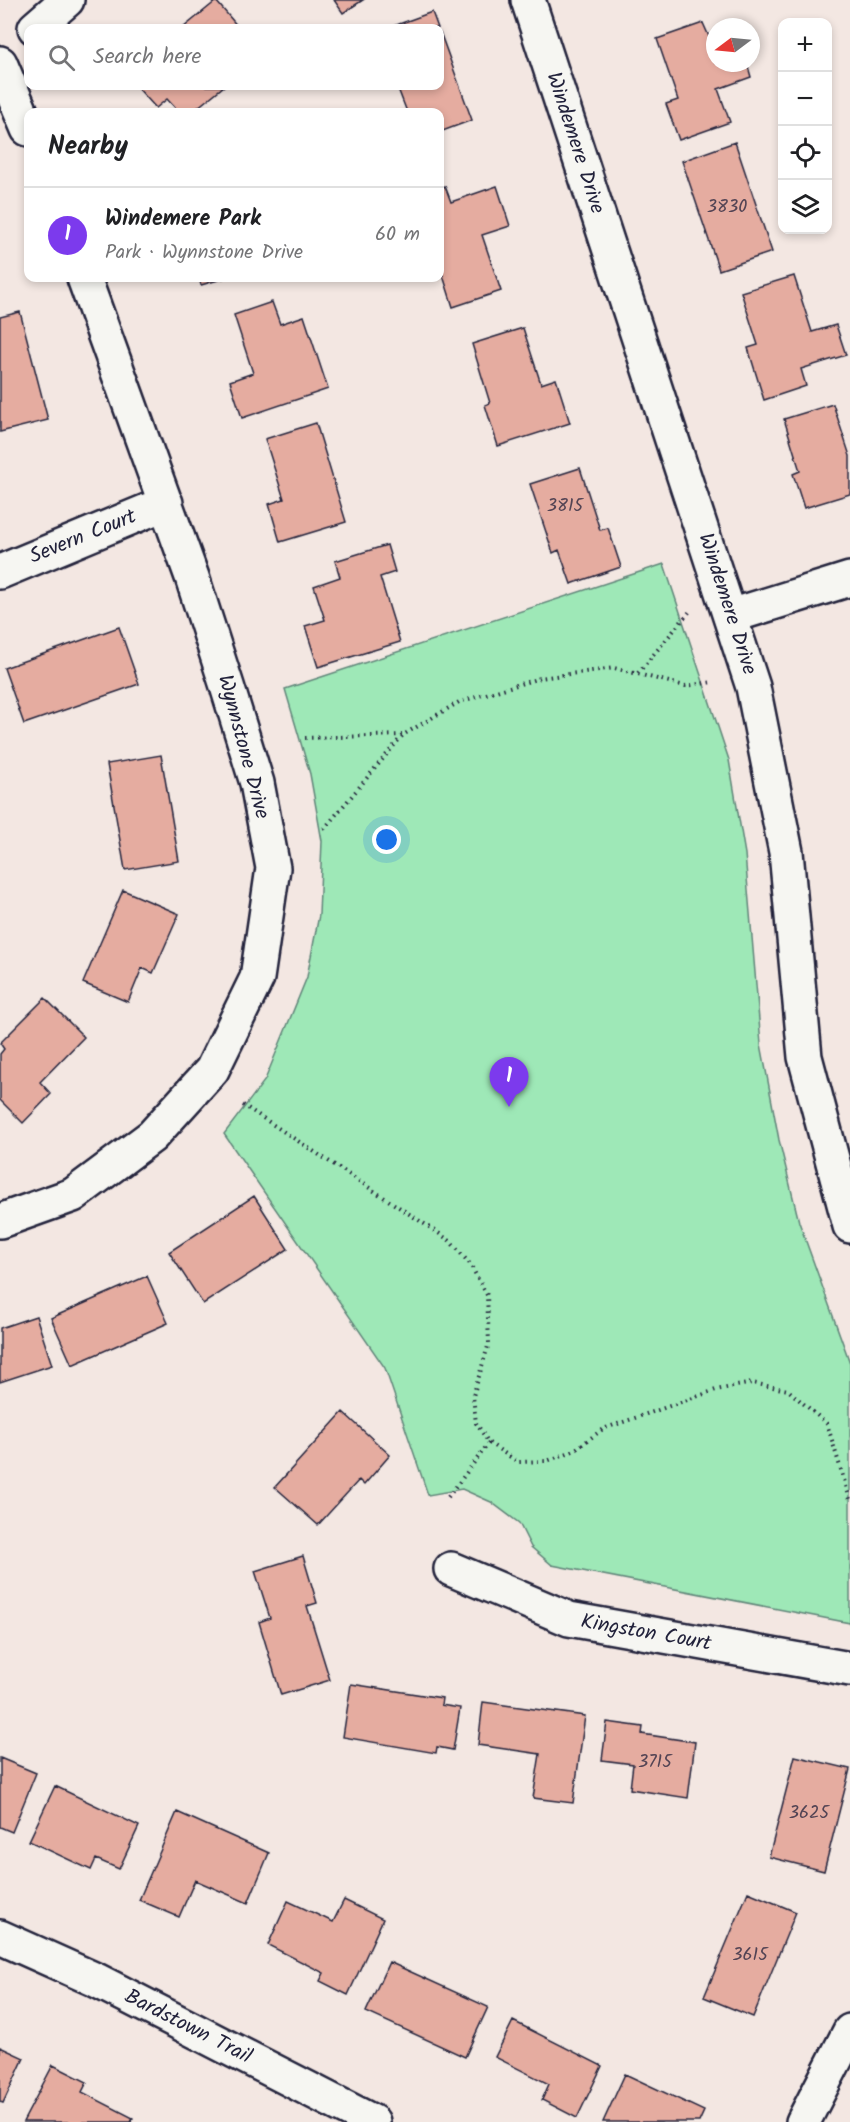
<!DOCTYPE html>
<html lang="en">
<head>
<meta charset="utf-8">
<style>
	body { margin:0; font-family:Kalam,sans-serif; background:#f2f2f2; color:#202124 }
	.controls { position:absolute; right:18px; top:18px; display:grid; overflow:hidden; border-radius:12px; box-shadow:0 3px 9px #0003 }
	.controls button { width:54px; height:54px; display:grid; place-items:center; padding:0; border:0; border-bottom:2px solid #e0e0e0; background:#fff; color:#202124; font:30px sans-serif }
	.compass { position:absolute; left:706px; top:18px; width:54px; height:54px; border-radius:50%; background:#fff; box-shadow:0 3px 9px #0003; rotate:254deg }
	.you { position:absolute; left:387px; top:840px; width:21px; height:21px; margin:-15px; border:4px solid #fff; border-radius:50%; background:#1a73e8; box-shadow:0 0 0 9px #1a73e833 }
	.badge { display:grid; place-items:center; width:39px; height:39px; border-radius:50%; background:#7c3aed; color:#fff; font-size:20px; font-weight:700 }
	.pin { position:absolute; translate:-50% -50px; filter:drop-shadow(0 2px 3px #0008) }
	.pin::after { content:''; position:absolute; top:32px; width:21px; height:18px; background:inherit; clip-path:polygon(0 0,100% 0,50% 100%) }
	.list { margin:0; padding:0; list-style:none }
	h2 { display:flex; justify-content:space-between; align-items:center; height:78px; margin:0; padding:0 24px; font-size:26px }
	h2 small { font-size:20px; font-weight:400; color:#757577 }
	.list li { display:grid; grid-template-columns:39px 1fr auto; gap:18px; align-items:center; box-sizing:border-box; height:96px; padding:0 24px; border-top:2px solid #e0e0e0 }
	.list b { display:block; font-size:22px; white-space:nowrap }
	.list p { margin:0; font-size:20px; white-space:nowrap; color:#757577 }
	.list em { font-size:20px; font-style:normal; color:#757577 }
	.icon { flex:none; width:33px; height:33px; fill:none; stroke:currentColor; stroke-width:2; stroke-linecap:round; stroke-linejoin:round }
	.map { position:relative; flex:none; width:850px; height:2122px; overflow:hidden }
	.search { position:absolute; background:#fff; box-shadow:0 3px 9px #0003; left:24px; top:24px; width:420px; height:66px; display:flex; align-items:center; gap:15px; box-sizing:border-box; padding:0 21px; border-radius:12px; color:#757577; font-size:22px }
	.panel { position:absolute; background:#fff; box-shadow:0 3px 9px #0003; left:24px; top:108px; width:420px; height:174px; border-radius:12px }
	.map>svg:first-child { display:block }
	.green { fill:#9ee8b7; stroke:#608579; stroke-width:1.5 }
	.building { fill:#e5aca0; stroke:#22223b; stroke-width:1.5 }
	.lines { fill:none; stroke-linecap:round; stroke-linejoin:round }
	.minor-casing { stroke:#22223b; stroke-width:38 }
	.path { stroke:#22223b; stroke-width:4; stroke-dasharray:1.5 4.5; stroke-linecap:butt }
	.minor { stroke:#f6f6f2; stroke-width:33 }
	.labels { text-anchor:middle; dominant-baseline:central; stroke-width:4.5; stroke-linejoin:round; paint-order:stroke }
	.number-label { font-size:18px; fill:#534454 }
	.street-label { font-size:21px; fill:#22223b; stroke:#f6f6f2 }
</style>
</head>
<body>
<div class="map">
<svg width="850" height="2122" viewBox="0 0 850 2122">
	<rect width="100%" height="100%" fill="#f3e7e2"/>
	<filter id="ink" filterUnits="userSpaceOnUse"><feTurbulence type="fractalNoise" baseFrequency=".0167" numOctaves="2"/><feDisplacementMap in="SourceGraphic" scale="12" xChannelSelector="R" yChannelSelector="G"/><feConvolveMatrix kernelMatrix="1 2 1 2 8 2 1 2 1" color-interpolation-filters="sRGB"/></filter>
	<g filter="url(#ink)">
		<path class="green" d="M664 564 729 760 745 854 761 1044 779 1140 799 1222 850 1363V1623L552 1565 531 1547 519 1523 491 1502 462 1489 428 1495 385 1368 224 1134 265 1080 307 977 319 915 322 841 310 774 285 689Z"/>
		<path class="building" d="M334 0H363L343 13Z
			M216 1 239 28H183Z
			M432 12 438 28H388Z
			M703 23 715 50V63H747L751 77 718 89 730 122 679 140 666 104 678 100 657 39Z
			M440 32 472 120 440 132V112H407L397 86H440Z
			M136 86H224L192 112H179L167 99 156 108Z
			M735 142 772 252 719 270 682 161Z
			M445 186 451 202 497 186 510 226 482 235 501 291 453 307 440 266V188Z
			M794 276 812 332 836 325 846 355 801 369 806 386 764 400 748 348 758 345 741 292Z
			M199 278H225L201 285Z
			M272 302 280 324 304 316 328 389 242 418 230 381 253 373 234 315Z
			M20 312 48 420 0 432V317Z
			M523 328 541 384 556 379 570 423 498 446 485 405 490 403 472 344Z
			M833 404 850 456V494L804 508 793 474 800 471 784 419Z
			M316 423 346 522 280 542 269 504 284 499 265 439Z
			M580 468 600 530 608 528 621 567 571 584 559 550 553 553 530 484Z
			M387 545 395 572 380 577 400 642 318 667 305 626 325 620 314 586 340 577 335 561Z
			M119 627 139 684 24 724 4 668Z
			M161 755 179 861 125 870 107 764Z
			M123 890 179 914 153 973 142 968 128 1002 83 983Z
			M45 998 84 1037 40 1082 51 1094 23 1123 0 1100V1054L4 1049 0 1043Z
			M254 1196 288 1249 203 1304 169 1252Z
			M147 1276 168 1323 72 1365 51 1318Z
			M36 1316 52 1365 0 1382V1328Z
			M343 1412 390 1455 364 1485 359 1480 318 1525 275 1487Z
			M303 1556 317 1603 307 1606 330 1680 281 1695 259 1622 270 1618 255 1571Z
			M351 1684 442 1698 441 1705 460 1708 453 1750 437 1747 436 1753 343 1737Z
			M483 1702 585 1716 573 1803 533 1798 540 1754 478 1745Z
			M607 1722 643 1727 642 1734 695 1742 688 1798 630 1789 633 1764 602 1760Z
			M795 1756 850 1769 824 1871 769 1857Z
			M0 1758 36 1773 12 1832 0 1827Z
			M55 1786 139 1826 119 1869 96 1859 91 1870 29 1841Z
			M177 1812 269 1853 248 1903 195 1880 179 1917 139 1900Z
			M748 1892 796 1912 753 2017 704 1997Z
			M344 1900 383 1919 348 1995 320 1981 324 1973 268 1945 288 1901 333 1922Z
			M389 1962 488 2007 465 2057 366 2012Z
			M513 2021 602 2066 577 2118 542 2100 549 2084 495 2057Z
			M0 2047 24 2058 3 2103 0 2102Z
			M53 2065 87 2082 82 2092 133 2118 131 2122H23Z
			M625 2074 704 2111 699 2122H603Z"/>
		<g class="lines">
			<defs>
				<path id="minor" d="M528 0 753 687 786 852 805 1057 850 1226
					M35 28 67 0
					M0 63 28 129
					M0 572 166 503
					M731 616 850 579
					M0 1221 73 1195 152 1136 212 1070 257 978 273 868 257 783 227 686 192 577 84 278
					M451 1569 569 1619 850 1669
					M0 1937 96 1980 373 2122
					M803 2122 850 2031"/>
			</defs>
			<use href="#minor" class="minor-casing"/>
			<path class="path" d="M638 673 691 610
				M305 738 402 735
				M324 829 403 735 459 702 540 678 614 668 685 686 713 682
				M243 1105 449 1240 470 1264 487 1295 489 1343 473 1396 476 1423 489 1443 518 1462 547 1461 573 1451 603 1429 716 1390 752 1383 788 1390 827 1424 850 1499
				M448 1497 489 1443"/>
			<use href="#minor" class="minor"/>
		</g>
	</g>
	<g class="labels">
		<g class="number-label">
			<text x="727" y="207">3830</text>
			<text x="565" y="506">3815</text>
			<text x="655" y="1762">3715</text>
			<text x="809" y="1813">3625</text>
			<text x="750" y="1955">3615</text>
		</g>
		<g class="street-label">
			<text transform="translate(575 143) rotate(72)">Windemere Drive</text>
			<text transform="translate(83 537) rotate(-22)">Severn Court</text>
			<text transform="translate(727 604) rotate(72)">Windemere Drive</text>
			<text transform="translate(243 747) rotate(75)">Wynnstone Drive</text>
			<text transform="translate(646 1633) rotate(10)">Kingston Court</text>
			<text transform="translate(188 2027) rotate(27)">Bardstown Trail</text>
		</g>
	</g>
</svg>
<div class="controls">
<button>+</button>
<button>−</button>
<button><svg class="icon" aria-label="locate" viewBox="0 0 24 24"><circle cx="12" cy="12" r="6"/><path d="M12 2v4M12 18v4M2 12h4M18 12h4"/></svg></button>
<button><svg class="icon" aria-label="layers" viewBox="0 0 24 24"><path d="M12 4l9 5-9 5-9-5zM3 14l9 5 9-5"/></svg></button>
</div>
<svg class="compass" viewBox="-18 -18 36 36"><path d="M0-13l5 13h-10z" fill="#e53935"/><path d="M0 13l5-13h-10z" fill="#757577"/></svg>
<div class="you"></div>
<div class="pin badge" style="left:509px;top:1107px">1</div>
<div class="search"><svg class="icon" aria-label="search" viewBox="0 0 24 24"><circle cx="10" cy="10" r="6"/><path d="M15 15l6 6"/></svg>Search here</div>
<section class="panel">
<h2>Nearby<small></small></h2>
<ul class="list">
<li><span class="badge">1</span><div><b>Windemere Park</b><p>Park · Wynnstone Drive</p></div><em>60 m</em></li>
</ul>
</section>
</div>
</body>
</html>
